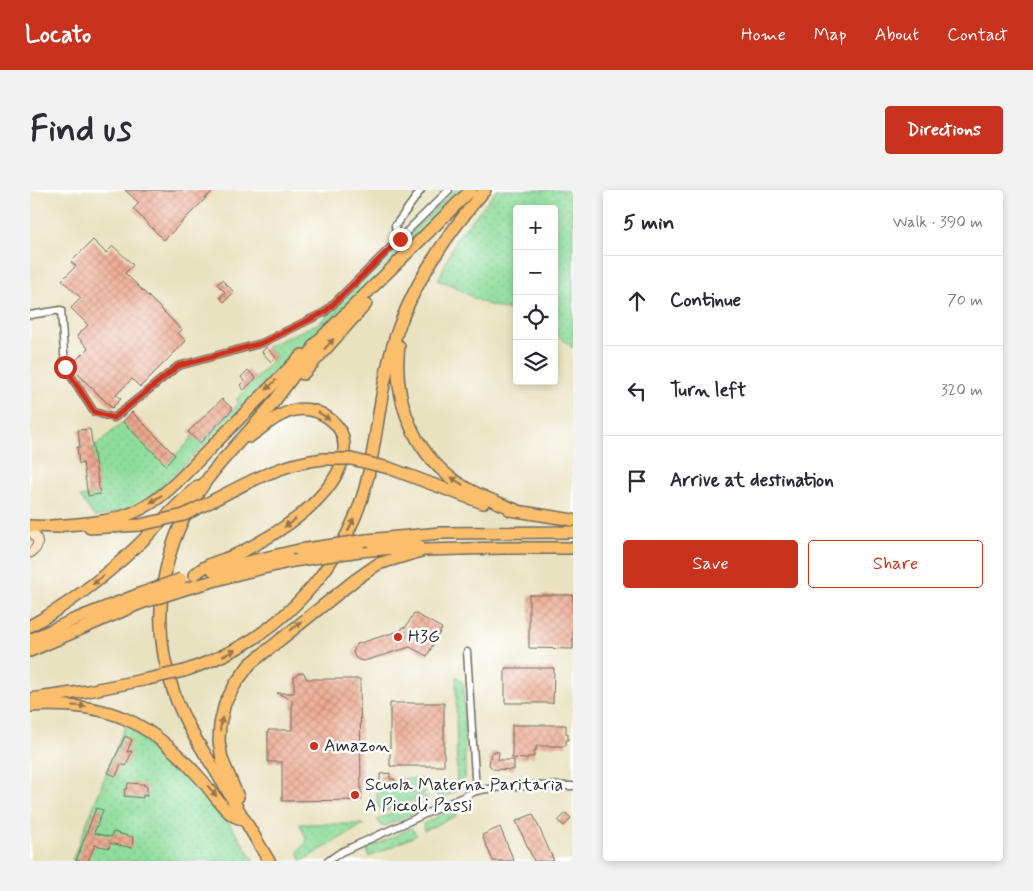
<!DOCTYPE html>
<html lang="en">
<head>
<meta charset="utf-8">
<style>
	body { margin:0; font-family:Mynerve,sans-serif; background:#f2f2f3; color:#2b2b33 }
	.controls { position:absolute; right:15px; top:15px; display:grid; overflow:hidden; border-radius:5px; box-shadow:0 2px 8px #0003 }
	.controls button { width:45px; height:45px; display:grid; place-items:center; padding:0; border:0; border-bottom:1px solid #e1e1e2; background:#fff; color:#2b2b33; font:25px sans-serif }
	.stop { position:absolute; width:15px; height:15px; margin:-11px; border:4px solid #c8321e; border-radius:50%; background:#fff }
	.stop.end { background:#c8321e; border-color:#fff; box-shadow:0 1px 5px #0008 }
	.list { margin:0; padding:0; list-style:none }
	h2 { display:flex; justify-content:space-between; align-items:center; height:65px; margin:0; padding:0 20px; font-size:21px }
	h2 small { font-size:16px; font-weight:400; color:#7c7c81 }
	.list li { display:grid; grid-template-columns:32px 1fr auto; gap:15px; align-items:center; box-sizing:border-box; height:90px; padding:0 20px; border-top:1px solid #e1e1e2 }
	.list b { display:block; font-size:19px; white-space:nowrap }
	.list em { font-size:16px; font-style:normal; color:#7c7c81 }
	.actions { display:flex; gap:10px; padding:15px 20px }
	.actions a { flex:1; padding:11px 0; border:1px solid #c8321e; border-radius:5px; text-align:center; font-size:18px; color:#c8321e }
	.actions .main { background:#c8321e; color:#fff }
	.icon { flex:none; width:28px; height:28px; fill:none; stroke:currentColor; stroke-width:2; stroke-linecap:round; stroke-linejoin:round }
	.map { position:relative; flex:none; width:543px; height:671px; overflow:hidden; border-radius:5px }
	header { display:flex; align-items:center; gap:30px; box-sizing:border-box; height:70px; padding:0 25px; background:#c8321e; color:#fff }
	header strong { font-size:24px }
	nav { display:flex; gap:28px; margin-inline-start:auto; font-size:18px }
	.intro { display:flex; align-items:center; justify-content:space-between; box-sizing:border-box; height:120px; padding:0 30px }
	h1 { margin:0; font-size:35px }
	.button { padding:12px 22px; border-radius:5px; background:#c8321e; color:#fff; font-size:18px; font-weight:700 }
	main { display:flex; gap:30px; padding:0 30px }
	aside { flex:1; background:#fff; border-radius:5px; box-shadow:0 2px 8px #0003 }
	.map>svg:first-child { display:block }
	.grass { fill:url(#grass-dots); stroke:#5d8464 }
	.building { fill:url(#building-cross-hatch) }
	.lines { fill:none; stroke-linecap:round; stroke-linejoin:round }
	.street-casing { stroke:#6e6b5f; stroke-width:9 }
	.secondary-casing { stroke:#6e6b5f; stroke-width:11 }
	.highway-casing { stroke:#6e6b5f; stroke-width:14 }
	.street { stroke:#fff; stroke-width:6 }
	.secondary { stroke:#fde5c5; stroke-width:9 }
	.highway { stroke:#fabe6d; stroke-width:11 }
	.highway-bridge-casing { stroke:#6e6b5f; stroke-width:14; stroke-linecap:butt }
	.highway-bridge { stroke:#fabe6d; stroke-width:11 }
	.oneway { fill:#92744c }
	.route { stroke:#c8321e; stroke-width:6 }
	.poi-dot { fill:#c8321e; stroke:#fff; stroke-width:2 }
	.labels { text-anchor:middle; dominant-baseline:central; stroke-width:5; stroke-linejoin:round; paint-order:stroke }
	.poi-label { font-size:18px; fill:#2b2b2b; stroke:#fff; text-anchor:start }
</style>
</head>
<body>
<header>
<strong>Locato</strong>
<nav><a>Home</a><a>Map</a><a>About</a><a>Contact</a></nav>
</header>
<div class="intro"><h1>Find us</h1><a class="button">Directions</a></div>
<main>
<div class="map">
<svg width="543" height="671" viewBox="0 0 543 671">
	<defs>
		<pattern id="grass-dots" width="8" height="8" patternUnits="userSpaceOnUse" patternTransform="scale(1.25)"><rect width="8" height="8" fill="#8fdd9c"/><path d="M2 2h.1M6 6h.1" fill="none" stroke="#7cbe87" stroke-width="1.8" stroke-linecap="round"/></pattern>
		<pattern id="building-cross-hatch" width="8" height="8" patternUnits="userSpaceOnUse" patternTransform="scale(1.25)"><rect width="8" height="8" fill="#eea78d"/><path d="M0 0l8 8M0 8l8-8" fill="none" stroke="#c18873"/></pattern>
	</defs>
	<rect width="100%" height="100%" fill="#fff"/>
	<filter id="ink" filterUnits="userSpaceOnUse"><feTurbulence type="fractalNoise" baseFrequency=".02" numOctaves="2"/><feDisplacementMap in="SourceGraphic" scale="10" xChannelSelector="R" yChannelSelector="G"/><feConvolveMatrix kernelMatrix="1 2 1 2 8 2 1 2 1" color-interpolation-filters="sRGB"/></filter>
	<filter id="wash" filterUnits="userSpaceOnUse"><feTurbulence type="fractalNoise" baseFrequency=".0096" numOctaves="4" result="noise"/><feDisplacementMap in="SourceGraphic" scale="20" xChannelSelector="R" yChannelSelector="G"/><feGaussianBlur stdDeviation="1.12" result="paint"/><feColorMatrix in="noise" values="0 0 0 0 0 0 0 0 0 0 0 0 0 0 0 0 0 1.4 0 .05"/><feComposite in="paint" operator="in"/></filter>
	<g filter="url(#wash)">
		<rect width="100%" height="100%" fill="#e9e2c0"/>
		<path class="grass" d="M424 0H432L131 298C111 316 91 323 65 327L50 307 69 304 63 258 93 232 136 274 157 254 162 246 170 253 209 213 206 210 246 167 236 157 289 133Z
			M467 0H543V158L524 142V19H487V121C473 119 460 116 448 110 434 104 423 92 408 91L426 49Z
			M426 486 434 494 435 585C432 599 424 603 412 608L404 604 427 597Z
			M95 536C133 559 166 593 194 627 205 640 214 656 224 671H42Z
			M366 589H394L395 604 354 622 347 616V600H367Z
			M397 606V617L353 637 347 630Z
			M422 619 427 625 394 641 393 634Z
			M270 634H334L272 671 268 662 277 651Z
			M381 638 387 645 339 667 337 659Z"/>
		<g id="blocks">
			<path class="building" d="M95 0H184L134 50 103 19 109 13Z
				M63 50 76 63 83 56 103 75 95 83 152 140 148 143 156 151 110 197 102 189 86 205 91 209 82 218 40 176 58 158 47 146 58 135 41 118 51 108 32 90 46 76 41 72Z
				M192 90 204 102 194 112 190 107 195 102 187 94Z
				M236 157 246 167 241 172 232 162Z
				M218 180 226 188 214 200 210 195 214 191 211 187Z
				M192 209 203 219 170 253 158 242Z
				M102 222 145 265 136 275 93 232Z
				M60 239 70 304 58 306 53 273 49 274 47 257H50L48 240Z
				M499 405H543V459L499 458Z
				M384 423 412 438 397 466 380 457 334 471 329 470 325 467 323 462 327 454 372 440V438L376 437Z
				M475 478H524L523 513H475Z
				M269 483H274L277 489H330L331 610 252 611V572H238V540H262V510L247 503H264V487Z
				M360 513H414V576H360Z
				M482 535H536V544H538V550H536V556H506V561H504V567H497V569L482 568Z
				M95 546 102 550 97 562 102 561 96 576 91 574 86 586 78 583Z
				M463 562H469L468 570H484V580L463 579 459 575 461 563Z
				M360 583V589H365V599H355V597H350V584Z
				M98 593 114 594V596H117V606L113 605V608L94 606 95 599H97Z
				M66 618 73 620 64 643 81 647 83 642 103 647 102 658 80 653 79 658 65 655 58 671H46Z
				M536 623 541 628 534 636 528 631Z
				M503 624 524 671H504L486 631Z
				M470 637 484 671H463L452 645Z"/>
		</g>
	</g>
	<g filter="url(#ink)">
		<use href="#blocks" fill-opacity="0" stroke="#6e6b5f" stroke-width="1"/>
		<g class="lines">
			<defs>
				<path id="street" d="M370 49 366 43 365 36 391 0
					M0 125 31 120 35 177 64 222 84 228 148 176 232 153 295 122 419 0
					M437 462 446 601
					M298 671 311 662 446 601C478 594 510 596 543 596"/>
				<path id="secondary" d="M0 342C10 347 10 358 0 363"/>
				<path id="highway" d="M284 155 441 0
					M369 156C363 202 379 252 415 283 435 301 462 310 486 320
					M273 184 336 114
					M359 278 453 313
					M184 310C220 291 253 273 294 269
					M480 320 543 330
					M0 336 29 337
					M21 336C50 334 83 333 109 320 126 312 140 299 153 286L272 165
					M60 338 110 335
					M337 350 410 343 543 342
					M330 361 389 356
					M183 380 269 360
					M164 385C168 382 172 378 177 376 186 371 196 369 205 365 238 349 272 329 295 301 305 289 315 272 314 256 314 232 287 216 265 220 247 224 234 237 219 247
					M155 399 208 384 263 371
					M0 436C38 415 73 388 105 358 126 338 146 315 168 296
					M0 450 43 430 112 403
					M0 461 111 413
					M154 481C180 472 206 461 229 445 282 408 324 350 338 286 348 241 351 193 365 148 383 93 417 44 455 0
					M0 509 58 501 118 489
					M0 516C78 511 120 531 171 589 179 598 195 622 204 626 207 628 211 629 215 630
					M208 607 192 569 189 551 190 534 195 513 206 493 220 474 325 390 348 374 394 360 473 358H543
					M239 671C221 641 203 610 185 580 170 556 153 530 144 503 118 431 131 353 176 291 195 265 219 242 240 217 257 195 273 172 290 150"/>
			</defs>
			<use href="#street" class="street-casing"/>
			<use href="#secondary" class="secondary-casing"/>
			<use href="#highway" class="highway-casing"/>
			<use href="#street" class="street"/>
			<use href="#secondary" class="secondary"/>
			<use href="#highway" class="highway"/>
			<defs>
				<path id="highway-bridge" d="M294 269H321L359 278
					M110 335 154 325 184 310
					M269 360 337 350
					M263 371 330 361
					M112 403 151 389
					M111 413 155 399
					M118 489 154 481"/>
			</defs>
			<use href="#highway-bridge" class="highway-bridge-casing"/>
			<use href="#highway-bridge" class="highway-bridge"/>
		</g>
		<defs><path id="oneway-solid" d="M-6-.8H1V-3.2L6.5 0L1 3.2V.8H-6Z" transform="scale(1.25)"/></defs>
		<g class="oneway">
			<use href="#oneway-solid" transform="translate(299 154) rotate(-47)"/>
			<use href="#oneway-solid" transform="translate(241 195) rotate(134)"/>
			<use href="#oneway-solid" transform="translate(294 226) rotate(33)"/>
			<use href="#oneway-solid" transform="translate(427 291) rotate(-147)"/>
			<use href="#oneway-solid" transform="translate(126 309) rotate(146)"/>
			<use href="#oneway-solid" transform="translate(260 333) rotate(145)"/>
			<use href="#oneway-solid" transform="translate(321 335) rotate(-64)"/>
			<use href="#oneway-solid" transform="translate(68 390) rotate(141)"/>
			<use href="#oneway-solid" transform="translate(266 436) rotate(-38)"/>
			<use href="#oneway-solid" transform="translate(199 463) rotate(-27)"/>
			<use href="#oneway-solid" transform="translate(49 516) rotate(4)"/>
			<use href="#oneway-solid" transform="translate(191 534) rotate(-81)"/>
			<use href="#oneway-solid" transform="translate(182 601) rotate(49)"/>
		</g>
	</g>
	<g class="lines" filter="url(#ink)">
		<path class="route" d="M35 177 64 222 84 228 148 176 232 153 295 122 370 49"/>
	</g>
	<g class="poi-dot">
		<circle cx="368" cy="447" r="5"/>
		<circle cx="284" cy="556" r="5"/>
		<circle cx="325" cy="605" r="5"/>
	</g>
	<g class="labels">
		<g class="poi-label">
			<text x="378" y="447">H3G</text>
			<text x="294" y="556">Amazon</text>
			<text x="335" y="595">Scuola Materna Paritaria<tspan x="335" dy="21">A Piccoli Passi</tspan></text>
		</g>
	</g>
</svg>
<div class="controls">
<button>+</button>
<button>−</button>
<button><svg class="icon" aria-label="locate" viewBox="0 0 24 24"><circle cx="12" cy="12" r="6"/><path d="M12 2v4M12 18v4M2 12h4M18 12h4"/></svg></button>
<button><svg class="icon" aria-label="layers" viewBox="0 0 24 24"><path d="M12 4l9 5-9 5-9-5zM3 14l9 5 9-5"/></svg></button>
</div>
<div class="stop" style="left:35px;top:177px"></div>
<div class="stop end" style="left:370px;top:49px"></div>
</div>
<aside>
<h2>5 min<small>Walk · 390 m</small></h2>
<ul class="list">
<li><svg class="icon" aria-label="ahead" viewBox="0 0 24 24"><path d="M12 20V5M6 11l6-6 6 6"/></svg><div><b>Continue</b></div><em>70 m</em></li>
<li><svg class="icon" aria-label="left" viewBox="0 0 24 24"><path d="M17 20v-9H6M10 6l-5 5 5 5"/></svg><div><b>Turn left</b></div><em>320 m</em></li>
<li><svg class="icon" aria-label="arrive" viewBox="0 0 24 24"><path d="M6 21V4h12l-3 4 3 4H6"/></svg><div><b>Arrive at destination</b></div></li>
</ul>
<div class="actions"><a class="main">Save</a><a>Share</a></div>
</aside>
</main>
</body>
</html>
